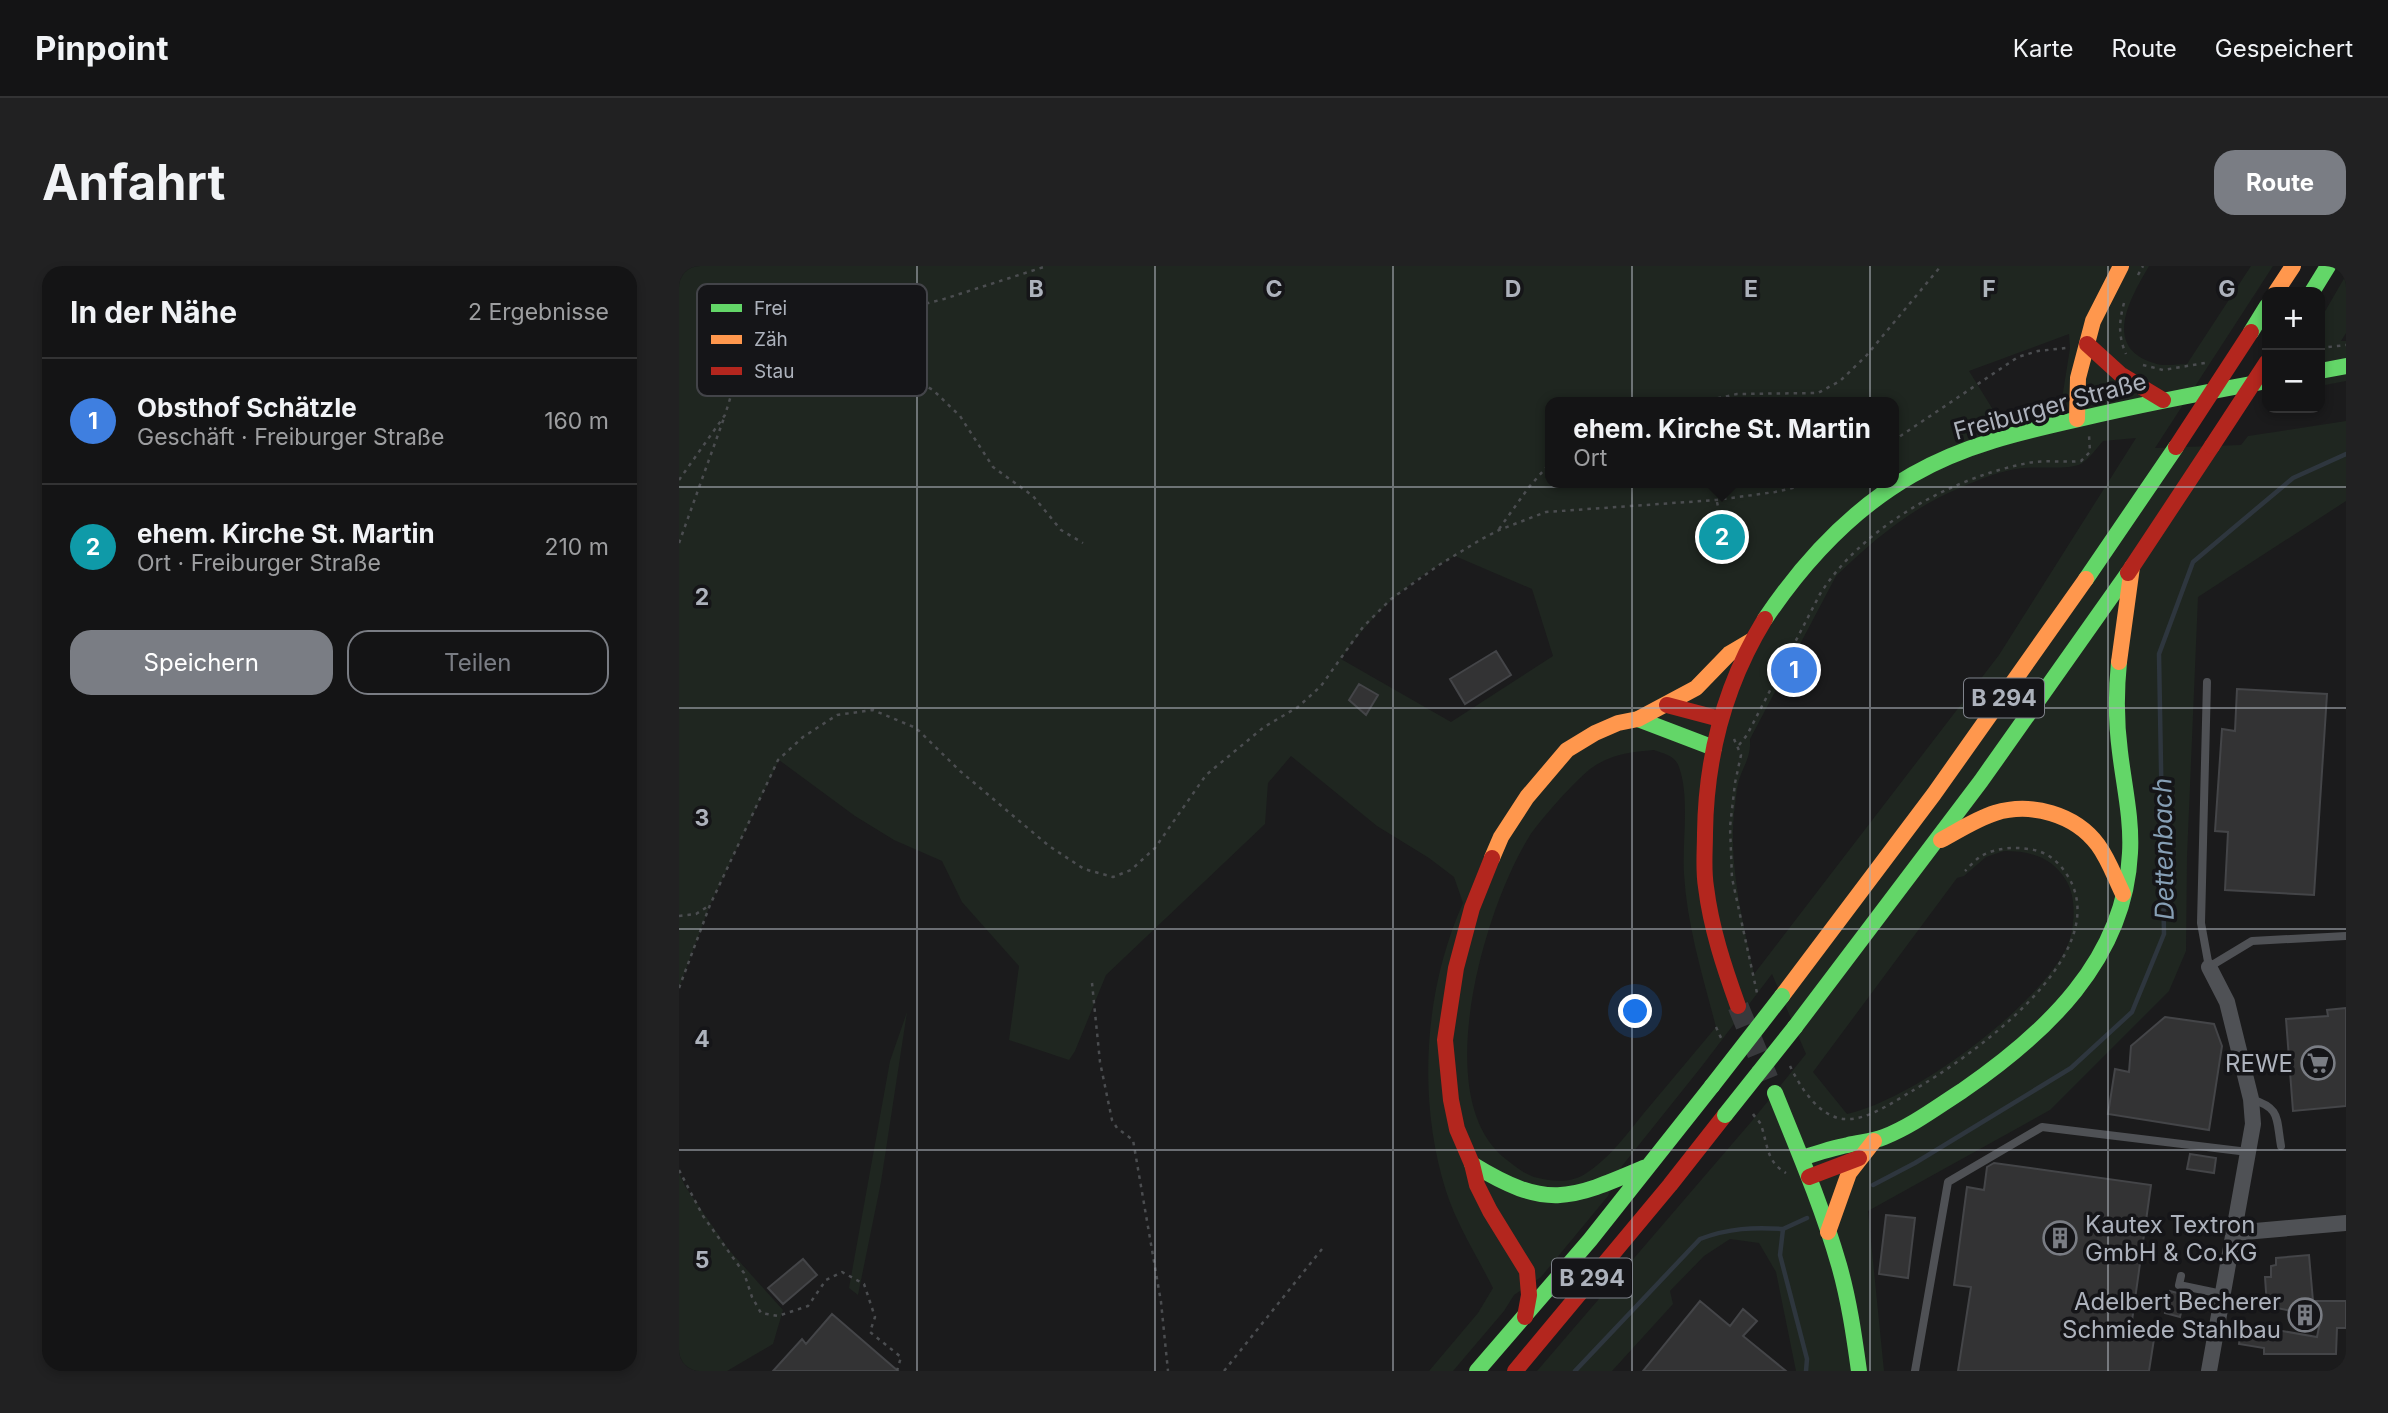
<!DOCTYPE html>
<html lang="de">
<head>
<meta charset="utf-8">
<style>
	body { margin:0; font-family:Inter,sans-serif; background:#212122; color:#f1f3f6 }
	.controls { position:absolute; right:21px; top:21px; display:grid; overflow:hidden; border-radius:14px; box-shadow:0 4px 10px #0003 }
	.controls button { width:63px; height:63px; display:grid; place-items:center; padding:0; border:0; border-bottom:2px solid #333334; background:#141415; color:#f1f3f6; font:35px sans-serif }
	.you { position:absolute; left:957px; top:746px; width:24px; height:24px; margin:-18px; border:5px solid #fff; border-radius:50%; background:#1a73e8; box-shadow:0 0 0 10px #1a73e833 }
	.badge { display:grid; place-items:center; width:46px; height:46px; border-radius:50%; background:#7a7d84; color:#fff; font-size:23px; font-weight:700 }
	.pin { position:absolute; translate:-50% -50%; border:4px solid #fff; box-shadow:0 2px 7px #0006 }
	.popup { position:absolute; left:866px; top:131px; width:354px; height:91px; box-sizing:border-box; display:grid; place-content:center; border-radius:14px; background:#141415; filter:drop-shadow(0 2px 5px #0005); font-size:23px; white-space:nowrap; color:#9d9ea0 }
	.popup b { font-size:26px; color:#f1f3f6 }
	.popup::after { content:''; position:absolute; left:50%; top:100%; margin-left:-14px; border:14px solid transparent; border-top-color:#141415 }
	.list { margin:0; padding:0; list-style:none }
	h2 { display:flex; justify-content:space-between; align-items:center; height:91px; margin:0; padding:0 28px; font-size:30px }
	h2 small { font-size:23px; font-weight:400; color:#9d9ea0 }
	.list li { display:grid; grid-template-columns:46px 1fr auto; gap:21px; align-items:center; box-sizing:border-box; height:126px; padding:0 28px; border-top:2px solid #333334 }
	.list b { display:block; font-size:26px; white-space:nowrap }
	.list p { margin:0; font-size:23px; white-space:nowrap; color:#9d9ea0 }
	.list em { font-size:23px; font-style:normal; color:#9d9ea0 }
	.actions { display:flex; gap:14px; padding:21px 28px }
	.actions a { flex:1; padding:16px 0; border:2px solid #7a7d84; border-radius:21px; text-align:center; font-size:24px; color:#7a7d84 }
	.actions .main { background:#7a7d84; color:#fff }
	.map { position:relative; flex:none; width:1667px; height:1105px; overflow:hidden; border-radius:21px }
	header { display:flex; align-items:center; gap:42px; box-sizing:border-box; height:98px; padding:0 35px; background:#141415; border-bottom:2px solid #333334 }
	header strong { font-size:33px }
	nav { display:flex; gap:38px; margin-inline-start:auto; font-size:24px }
	.intro { display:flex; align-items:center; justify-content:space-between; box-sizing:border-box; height:168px; padding:0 42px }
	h1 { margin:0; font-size:49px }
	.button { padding:18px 32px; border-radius:21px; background:#7a7d84; color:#fff; font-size:24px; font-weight:700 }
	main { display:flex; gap:42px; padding:0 42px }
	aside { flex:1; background:#141415; border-radius:21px; box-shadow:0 4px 10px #0003 }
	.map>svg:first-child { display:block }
	.green { fill:#1f2620; fill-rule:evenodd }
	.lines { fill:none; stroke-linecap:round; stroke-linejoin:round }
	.stream { stroke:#2e363e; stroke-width:4.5 }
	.building { fill:#333334; stroke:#444548; stroke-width:2 }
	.secondary-tunnel { stroke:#38393c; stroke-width:21; stroke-dasharray:21 10; stroke-linecap:butt }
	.path { stroke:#4b4d50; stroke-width:2.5; stroke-dasharray:3.5 5; stroke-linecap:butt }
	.lane { stroke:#4f5155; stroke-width:8 }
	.street { stroke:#4f5155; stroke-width:16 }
	.fast { stroke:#63d668; stroke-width:16 }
	.slow { stroke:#ff974d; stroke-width:16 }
	.jam { stroke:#b3261e; stroke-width:16 }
	.fast-bridge { stroke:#63d668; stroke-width:16 }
	.jam-bridge { stroke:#b3261e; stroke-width:16 }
	.grid { fill:none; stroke:#adb2bc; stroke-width:2; stroke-opacity:0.55 }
	.labels { text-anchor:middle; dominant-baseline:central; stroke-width:7; stroke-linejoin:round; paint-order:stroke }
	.shield { fill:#151518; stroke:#7f838b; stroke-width:2 }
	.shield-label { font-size:23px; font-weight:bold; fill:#adb2bc }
	.street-label { font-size:24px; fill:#adb2bc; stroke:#151518 }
	.poi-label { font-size:24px; fill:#adb2bc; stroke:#151518; text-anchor:end }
	.water-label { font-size:26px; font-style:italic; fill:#869fb5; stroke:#151518 }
	.key { fill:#151518; stroke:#434449; stroke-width:2 }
	.key-label { font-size:19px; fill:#adb2bc }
	.grid-label { font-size:23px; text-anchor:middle; font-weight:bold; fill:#adb2bc; stroke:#151518; stroke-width:7; stroke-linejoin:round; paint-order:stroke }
</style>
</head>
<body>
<header>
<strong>Pinpoint</strong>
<nav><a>Karte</a><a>Route</a><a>Gespeichert</a></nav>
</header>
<div class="intro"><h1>Anfahrt</h1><a class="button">Route</a></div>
<main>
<aside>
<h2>In der Nähe<small>2 Ergebnisse</small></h2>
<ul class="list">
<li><span class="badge" style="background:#3f7fe0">1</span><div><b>Obsthof Schätzle</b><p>Geschäft · Freiburger Straße</p></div><em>160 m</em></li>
<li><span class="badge" style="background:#0f9aa8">2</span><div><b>ehem. Kirche St. Martin</b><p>Ort · Freiburger Straße</p></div><em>210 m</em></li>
</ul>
<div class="actions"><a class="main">Speichern</a><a>Teilen</a></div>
</aside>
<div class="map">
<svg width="1667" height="1105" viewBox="0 0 1667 1105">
	<rect width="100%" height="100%" fill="#1b1b1c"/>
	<path class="green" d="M0 0H1470C1452 31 1422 81 1475 97 1484 101 1498 98 1508 98L1572 0H1594L1476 182 1562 179 1569 170 1667 155V235L1519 331 1508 591 1507 685 1490 725 1371 844 1189 945 1205 1105H1117L1097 1006 1080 977 1051 973 1025 990 991 1025 994 1038 933 1105H858L1072 856 1127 788 1093 708 1023 800 943 900 929 930 862 1011 835 1029 825 1045 774 1105H750L799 1047 814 1022C798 990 778 959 767 925 738 833 745 724 784 637L775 611 750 592 698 560 612 490 589 517 586 558 427 709 396 785 390 794 330 774 340 700 283 636 263 595 215 574 176 550 100 494 31 639 0 722ZM1390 68 1391 82 1382 139 1321 155 1290 105ZM872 136H1214V217H872ZM1457 172 1320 389 1075 708C1064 657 1050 600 1055 547 1057 536 1057 524 1060 514 1065 498 1072 492 1071 473L1157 310C1194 274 1235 240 1283 221 1301 213 1324 204 1344 202 1360 200 1389 204 1402 198 1410 193 1418 182 1424 175ZM776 290 853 323 874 390 772 456 662 393C694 347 726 317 776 290ZM975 484C985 488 996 489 1000 501 1011 531 1003 576 1005 608 1008 660 1024 711 1037 761 1013 790 989 818 965 847 948 868 930 893 906 908 890 918 872 915 855 911 844 907 837 901 828 894 748 835 806 641 850 571 859 556 900 510 914 501 933 488 952 486 975 484ZM1325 585C1351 585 1374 591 1388 616 1398 634 1396 664 1387 683 1355 744 1235 833 1168 848L1134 806 1278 612 1285 610 1307 591Z
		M1667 9V67L1662 75H1667V115L1641 120V54Z
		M228 746 202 916 179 1029 170 1022 211 795Z
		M0 907 6 920 50 984 104 1044 94 1078 48 1105H0Z"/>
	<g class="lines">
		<path class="stream" d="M1194 919 1236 897 1392 802 1453 746 1485 668 1480 388 1514 296 1614 212 1667 188
			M1104 963 1101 989 1128 1093 1127 1105
			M1104 963 1128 952
			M896 1105 1021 973C1050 962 1075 961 1104 963"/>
	</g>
	<path class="building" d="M817 385 832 409 786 438 771 413Z
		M680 418 699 429 687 449 670 434Z
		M1558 423 1648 428 1635 629 1546 624 1549 566 1536 565 1543 463 1556 465Z
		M1667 742V840L1614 845 1607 753 1649 750 1648 744Z
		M1486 751 1535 758 1543 780 1530 864 1429 848 1436 803 1450 806 1452 780Z
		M1511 888 1537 892 1535 907 1508 903Z
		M1315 897 1472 919 1451 1069 1475 1073 1470 1105H1279L1292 1021 1275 1019 1288 921 1305 924 1308 901Z
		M1207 949 1236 952 1229 1012 1200 1008Z
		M1630 989 1634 1035H1667V1062H1658L1657 1088H1585V1082L1560 1078 1563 1058 1638 1071 1642 1051 1588 1040 1586 1011H1592V1000L1597 999V992Z
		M124 993 138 1009 104 1038 89 1022Z
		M1491 1025 1506 1029 1501 1051 1486 1047Z
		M1021 1035 1051 1060 1064 1043 1078 1055 1064 1070 1107 1105H964Z
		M153 1048 219 1105H94L123 1073 127 1078Z"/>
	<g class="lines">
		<path class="secondary-tunnel" d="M1059 740 1089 813"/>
		<path class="path" d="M1459 9 1464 0
			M1445 37C1440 55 1439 70 1447 88
			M157 62 204 96 254 124 281 150 314 201 354 230 382 264 404 277
			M1641 82 1667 79
			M1464 99 1484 104 1526 97
			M1022 136 1058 128 1139 127 1161 115 1187 90 1262 0
			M1214 175 1339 91 1359 85 1387 82
			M0 214 46 149 58 110 82 77 114 65 156 61 265 33 368 0
			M1038 236 1043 258 1061 263
			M820 263 850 221 872 196
			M0 277 45 152
			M1055 473 1062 489 1056 517 1051 561 1053 612 1078 727
			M1060 479 1068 469 1141 328C1183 262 1268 214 1344 198 1363 193 1383 197 1402 195L1411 186 1410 169
			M0 650 17 648 31 639
			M413 717 421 796 433 854 438 862 454 874 482 1036 489 1105
			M0 722 31 639 99 494 124 471 158 449 194 444 237 462 281 505 370 580 405 603 434 611 452 604 476 582 527 509 585 461 619 441 642 420 684 361 712 333 760 299 801 274 820 264 867 246 1037 234 1096 226 1136 217
			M1037 761 1043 774
			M1111 800C1121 821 1140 851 1165 853 1188 855 1214 836 1233 825 1290 792 1435 691 1390 612 1383 600 1373 589 1359 585 1341 580 1318 581 1302 590 1296 594 1291 600 1286 605
			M1074 848C1077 853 1082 856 1083 862 1089 881 1088 896 1107 907
			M0 904 24 950 65 1007 73 1031 82 1047 99 1050 129 1040 147 1014 163 1006 185 1018 196 1051 191 1066 222 1091 218 1105
			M545 1105 643 983"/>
		<path class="lane" d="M1528 416 1522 657 1530 701 1573 675 1667 670
			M1572 833C1602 842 1597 852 1602 880
			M1502 1010 1500 1019 1543 1028
			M1236 1105 1269 916 1363 861 1569 886"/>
		<path class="street" d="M1554 967 1667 957
			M1530 1105 1574 858 1572 833 1548 736 1530 701"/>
		<path class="fast" d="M1633 26 1649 0
			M1572 66 1588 40
			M1641 105 1667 100
			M1407 313 1497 181
			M1086 353C1125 295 1172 244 1233 209 1285 179 1342 166 1400 153 1460 139 1522 127 1583 116
			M959 453 1035 482
			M1116 761 1302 515 1449 307
			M1096 827C1119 884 1143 940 1160 999 1170 1034 1175 1069 1180 1105
			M1123 892C1138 887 1153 882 1169 879 1181 876 1193 876 1205 871 1233 860 1258 841 1283 825 1366 768 1446 694 1451 587 1453 553 1445 520 1441 486 1437 456 1437 426 1440 396
			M793 898C868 944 890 934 967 901
			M798 1105 911 974 1033 820"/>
		<path class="slow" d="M1597 26 1614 0
			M1398 153 1399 112 1414 55 1442 0
			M1440 396 1453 301
			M1262 574C1279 565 1297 553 1316 547 1352 536 1396 548 1419 579 1430 594 1436 612 1444 628
			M813 592 822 571 848 531 888 484 916 467 939 457 959 453 1017 422 1050 388 1072 375
			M1103 730 1255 528 1407 313
			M1149 966 1170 907 1195 875"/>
		<path class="jam" d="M1408 78 1441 108 1484 134
			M1449 307 1533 180
			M988 439 1041 453
			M813 592 793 642 777 702 766 774 772 834 778 863 793 898 798 919 811 945 848 1005 850 1029 846 1051
			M1059 740C1045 701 1032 662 1027 621 1024 603 1026 585 1026 567 1027 490 1045 420 1086 353
			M1130 911 1180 892
			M836 1105 991 919 1046 849"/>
		<path class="fast-bridge" d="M1033 820 1103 730
			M1046 849 1116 761"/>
		<path class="jam-bridge" d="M1533 180 1588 96
			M1497 181 1572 66"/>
	</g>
	<path class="grid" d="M238 0V1105M476 0V1105M714 0V1105M953 0V1105M1191 0V1105M1429 0V1105M0 221H1667M0 442H1667M0 663H1667M0 884H1667"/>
	<defs>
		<symbol id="supermarket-ring" viewBox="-11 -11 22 22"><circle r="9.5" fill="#151518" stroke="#7a7d84" stroke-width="1.5"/><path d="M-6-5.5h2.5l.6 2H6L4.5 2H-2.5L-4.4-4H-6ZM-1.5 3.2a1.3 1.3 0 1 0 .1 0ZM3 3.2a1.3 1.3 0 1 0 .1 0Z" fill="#7a7d84"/></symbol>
		<symbol id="building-ring" viewBox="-11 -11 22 22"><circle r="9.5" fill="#151518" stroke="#7a7d84" stroke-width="1.5"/><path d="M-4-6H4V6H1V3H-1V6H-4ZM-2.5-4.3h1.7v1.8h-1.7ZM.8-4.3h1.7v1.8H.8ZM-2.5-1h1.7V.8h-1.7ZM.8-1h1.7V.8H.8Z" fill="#7a7d84"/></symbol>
	</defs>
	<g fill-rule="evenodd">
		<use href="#supermarket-ring" x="1620" y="778" width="38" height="38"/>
		<use href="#building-ring" x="1362" y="953" width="38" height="38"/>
		<use href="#building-ring" x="1607" y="1030" width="38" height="38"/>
	</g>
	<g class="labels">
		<g class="shield">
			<rect x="1285" y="412.5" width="80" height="39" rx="5"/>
			<rect x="873" y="992.5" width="80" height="39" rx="5"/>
		</g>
		<g class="shield-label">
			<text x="1325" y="432">B 294</text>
			<text x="913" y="1012">B 294</text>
		</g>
		<g class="street-label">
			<text transform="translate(1371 140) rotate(-15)">Freiburger Straße</text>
		</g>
		<g class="poi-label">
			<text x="1614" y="797">REWE</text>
			<text x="1406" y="958" text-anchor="start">Kautex Textron<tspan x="1406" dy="28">GmbH &amp; Co.KG</tspan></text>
			<text x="1602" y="1035">Adelbert Becherer<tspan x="1602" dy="28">Schmiede Stahlbau</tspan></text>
		</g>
		<g class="water-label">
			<text transform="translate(1484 583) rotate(-91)">Dettenbach</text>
		</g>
	</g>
	<rect x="18" y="18" width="230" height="112" rx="10" class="key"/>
	<rect x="32" y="38" width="31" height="8" fill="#63d668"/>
	<rect x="32" y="69" width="31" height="9" fill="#ff974d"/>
	<rect x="32" y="101" width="31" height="8" fill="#b3261e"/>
	<g class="key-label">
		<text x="75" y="49">Frei</text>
		<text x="75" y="80">Zäh</text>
		<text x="75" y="112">Stau</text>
	</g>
	<g class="grid-label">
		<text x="357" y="31">B</text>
		<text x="595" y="31">C</text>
		<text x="834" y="31">D</text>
		<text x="1072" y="31">E</text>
		<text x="1310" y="31">F</text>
		<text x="1548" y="31">G</text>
		<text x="23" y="339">2</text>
		<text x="23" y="560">3</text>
		<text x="23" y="781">4</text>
		<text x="23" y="1002">5</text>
	</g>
</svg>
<div class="controls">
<button>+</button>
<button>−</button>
</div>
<div class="you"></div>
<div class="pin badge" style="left:1115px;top:404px;background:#3f7fe0">1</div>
<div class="pin badge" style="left:1043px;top:271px;background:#0f9aa8">2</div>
<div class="popup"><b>ehem. Kirche St. Martin</b>Ort</div>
</div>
</main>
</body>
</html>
